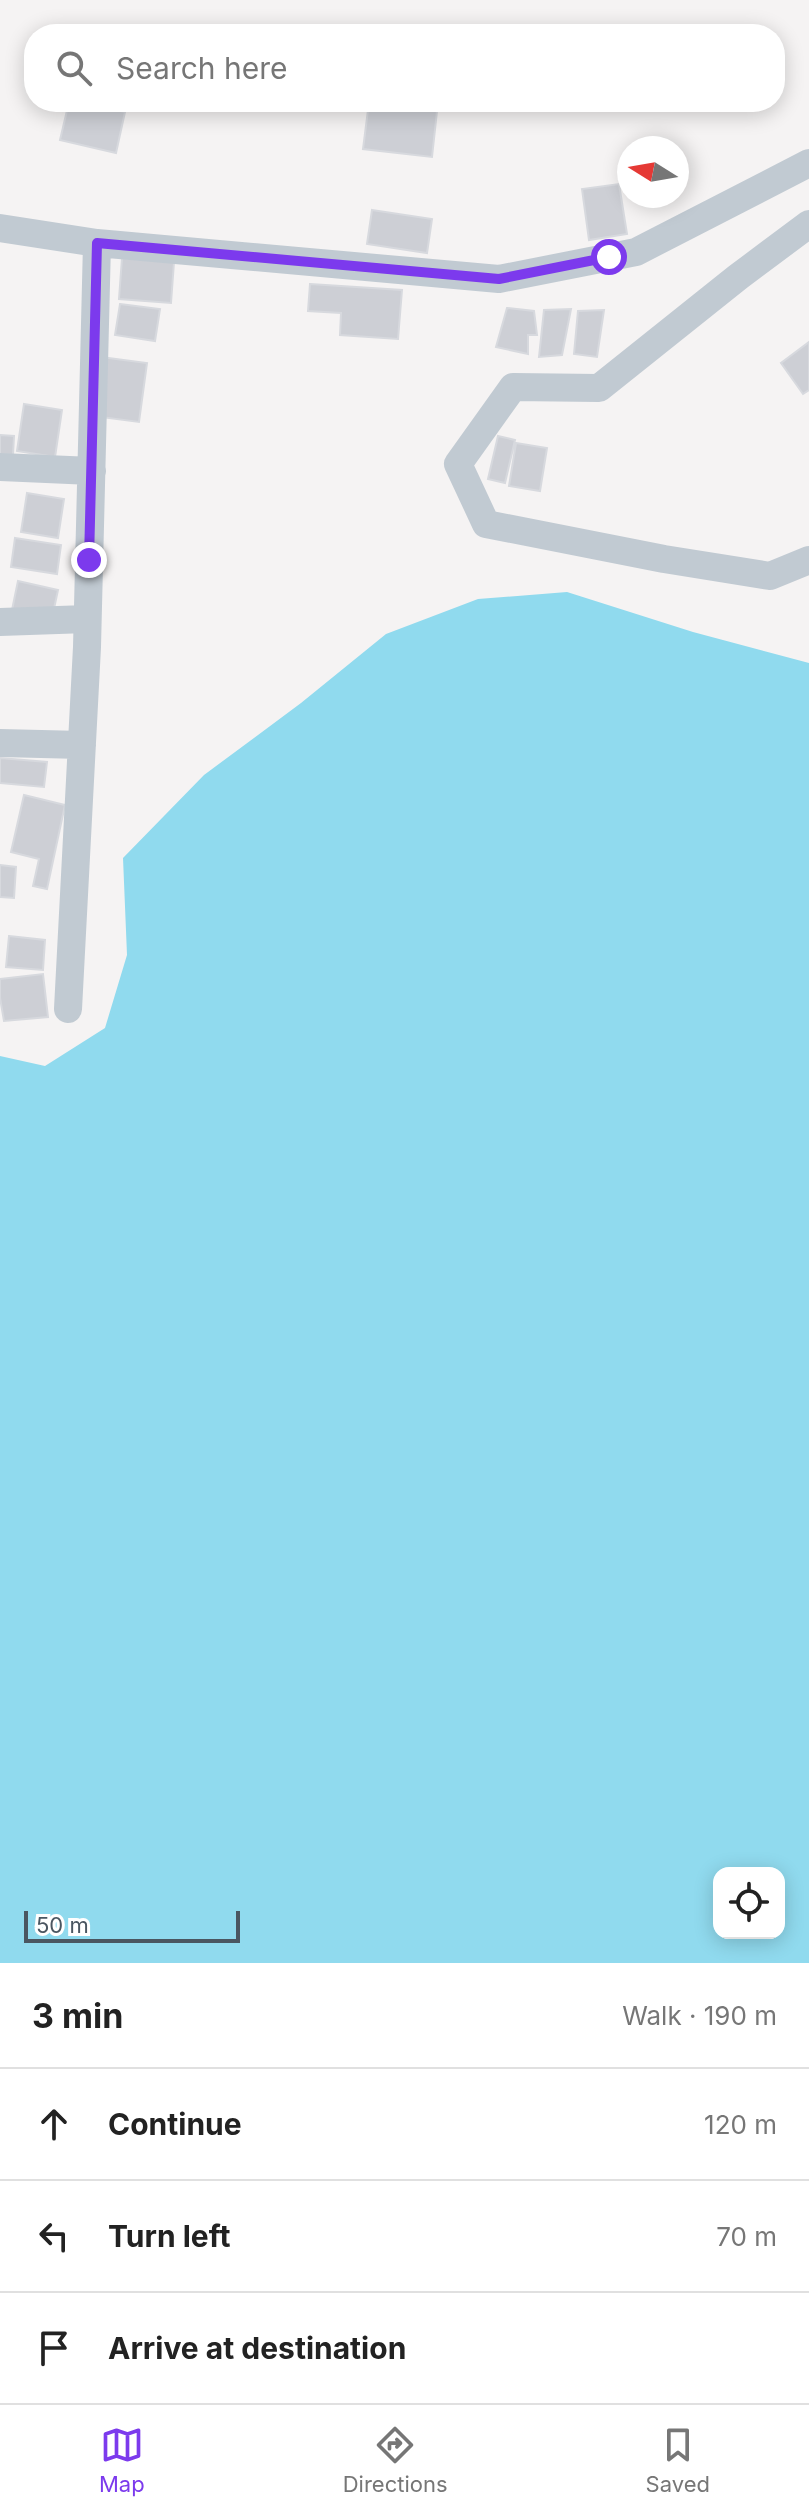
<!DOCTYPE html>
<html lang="en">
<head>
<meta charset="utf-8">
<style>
	body { margin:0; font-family:Inter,sans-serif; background:#f2f2f2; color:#222 }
	.controls { position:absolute; right:24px; bottom:24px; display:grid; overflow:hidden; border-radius:16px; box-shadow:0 4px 20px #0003 }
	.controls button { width:72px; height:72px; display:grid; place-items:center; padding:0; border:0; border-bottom:2px solid #e0e0e0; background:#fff; color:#222; font:40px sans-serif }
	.compass { position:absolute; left:617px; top:136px; width:72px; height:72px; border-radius:50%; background:#fff; box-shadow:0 4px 20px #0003; rotate:281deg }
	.scale { position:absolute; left:24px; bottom:20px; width:216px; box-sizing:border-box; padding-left:8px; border:4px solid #4a5661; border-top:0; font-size:22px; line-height:28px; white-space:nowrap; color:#4a5661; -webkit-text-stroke:6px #fff; paint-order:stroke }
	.stop { position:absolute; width:24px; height:24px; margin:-18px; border:6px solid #7c3aed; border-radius:50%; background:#fff }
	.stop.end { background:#7c3aed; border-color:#fff; box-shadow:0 2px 8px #0008 }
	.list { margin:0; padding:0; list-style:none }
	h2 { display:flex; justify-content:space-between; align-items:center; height:104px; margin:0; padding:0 32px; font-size:34px }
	h2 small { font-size:26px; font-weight:400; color:#767676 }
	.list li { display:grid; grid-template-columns:52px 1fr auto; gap:24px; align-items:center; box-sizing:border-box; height:112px; padding:0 32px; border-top:2px solid #e0e0e0 }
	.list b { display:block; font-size:30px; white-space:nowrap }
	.list em { font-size:26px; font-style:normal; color:#767676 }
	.icon { flex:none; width:44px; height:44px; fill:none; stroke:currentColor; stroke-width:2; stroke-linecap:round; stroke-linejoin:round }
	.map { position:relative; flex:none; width:809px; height:1963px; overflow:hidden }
	.search { position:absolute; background:#fff; box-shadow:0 4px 20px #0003; left:24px; right:24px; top:24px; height:88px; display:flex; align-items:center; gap:20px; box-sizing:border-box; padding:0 28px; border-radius:32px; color:#767676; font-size:30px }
	.sheet { height:440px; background:#fff }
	nav { display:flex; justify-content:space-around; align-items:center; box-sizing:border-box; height:112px; border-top:2px solid #e0e0e0; background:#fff; font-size:22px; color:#767676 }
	nav a { display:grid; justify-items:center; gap:4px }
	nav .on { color:#7c3aed }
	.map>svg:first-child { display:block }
	.water { fill:#90daee; fill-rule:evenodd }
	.building { fill:#cdcfd5; stroke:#d7d9de; stroke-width:2 }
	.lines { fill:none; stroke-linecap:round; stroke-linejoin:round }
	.minor { stroke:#c1cad2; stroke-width:28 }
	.route { stroke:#7c3aed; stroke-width:10 }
</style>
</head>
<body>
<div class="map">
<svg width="809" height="1963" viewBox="0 0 809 1963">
	<rect width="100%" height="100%" fill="#f5f3f3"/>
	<path class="water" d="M567 592 693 632 809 663V1963H0V1056L45 1066 105 1028 127 955 123 858 204 775 301 703 386 634 478 599ZM719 1873H779V1933H719Z"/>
	<path class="building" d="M69 102H83L125 112 116 153 60 140Z
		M369 102H438L432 157 363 149Z
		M619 184 627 234 589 240 582 189Z
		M372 210 432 219 427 253 367 244Z
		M122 258 174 262 171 303 119 299Z
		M310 284 402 290 398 339 340 335 341 313 308 311Z
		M120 304 160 309 155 341 115 335Z
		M507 308 534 311 537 335H528V354L496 347Z
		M571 309 562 355 539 357 544 310Z
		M604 310 597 357 574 354 578 311Z
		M809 342V390L803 394 781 363Z
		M101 357 147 363 139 422 93 416Z
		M24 404 62 410 55 457 17 451Z
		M0 435 14 436 13 455 0 454Z
		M498 436 515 440 505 483 488 479Z
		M516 443 547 448 540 491 509 486Z
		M27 493 64 499 58 538 21 532Z
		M15 538 61 545 57 574 11 567Z
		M18 581 58 590 52 618 12 610Z
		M0 758 47 762 44 787 0 783Z
		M24 795 65 805 47 889 33 886 39 859 11 852Z
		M0 865 16 867 14 898 0 897Z
		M9 936 45 940 43 970 6 967Z
		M43 974 48 1017 4 1021 0 998V979Z"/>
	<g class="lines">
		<path class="minor" d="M809 224 738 277 599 388 513 387 458 464 486 524 664 559 770 576 809 560
			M0 228 97 243 499 279 636 252 809 163
			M0 467 92 471
			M0 622 87 619
			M0 743 82 745
			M68 1009 87 647 97 243"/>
	</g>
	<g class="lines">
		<path class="route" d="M89 560 97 243 499 279 609 257"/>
	</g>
</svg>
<div class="controls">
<button><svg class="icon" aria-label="locate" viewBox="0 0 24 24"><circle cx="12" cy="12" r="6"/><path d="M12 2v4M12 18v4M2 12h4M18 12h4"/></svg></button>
</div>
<svg class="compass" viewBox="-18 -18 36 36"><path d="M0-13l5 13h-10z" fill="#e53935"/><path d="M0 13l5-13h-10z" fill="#767676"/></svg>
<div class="scale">50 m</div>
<div class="stop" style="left:609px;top:257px"></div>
<div class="stop end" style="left:89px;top:560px"></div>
<div class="search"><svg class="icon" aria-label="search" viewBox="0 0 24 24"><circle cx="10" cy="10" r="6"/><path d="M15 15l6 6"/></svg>Search here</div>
</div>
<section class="sheet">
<h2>3 min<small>Walk · 190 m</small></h2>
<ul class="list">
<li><svg class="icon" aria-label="ahead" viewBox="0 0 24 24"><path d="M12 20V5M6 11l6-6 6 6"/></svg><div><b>Continue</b></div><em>120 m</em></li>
<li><svg class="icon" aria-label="left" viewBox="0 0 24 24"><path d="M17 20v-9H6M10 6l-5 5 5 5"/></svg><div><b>Turn left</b></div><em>70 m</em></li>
<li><svg class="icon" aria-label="arrive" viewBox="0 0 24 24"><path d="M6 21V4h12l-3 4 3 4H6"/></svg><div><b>Arrive at destination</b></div></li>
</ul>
</section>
<nav>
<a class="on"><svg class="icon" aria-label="map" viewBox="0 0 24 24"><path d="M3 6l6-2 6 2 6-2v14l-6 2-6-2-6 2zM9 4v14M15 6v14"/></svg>Map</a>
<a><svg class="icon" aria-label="directions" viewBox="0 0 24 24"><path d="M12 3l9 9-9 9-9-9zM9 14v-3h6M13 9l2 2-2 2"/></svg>Directions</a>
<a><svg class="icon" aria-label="saved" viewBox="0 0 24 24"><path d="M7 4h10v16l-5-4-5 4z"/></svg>Saved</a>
</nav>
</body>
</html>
